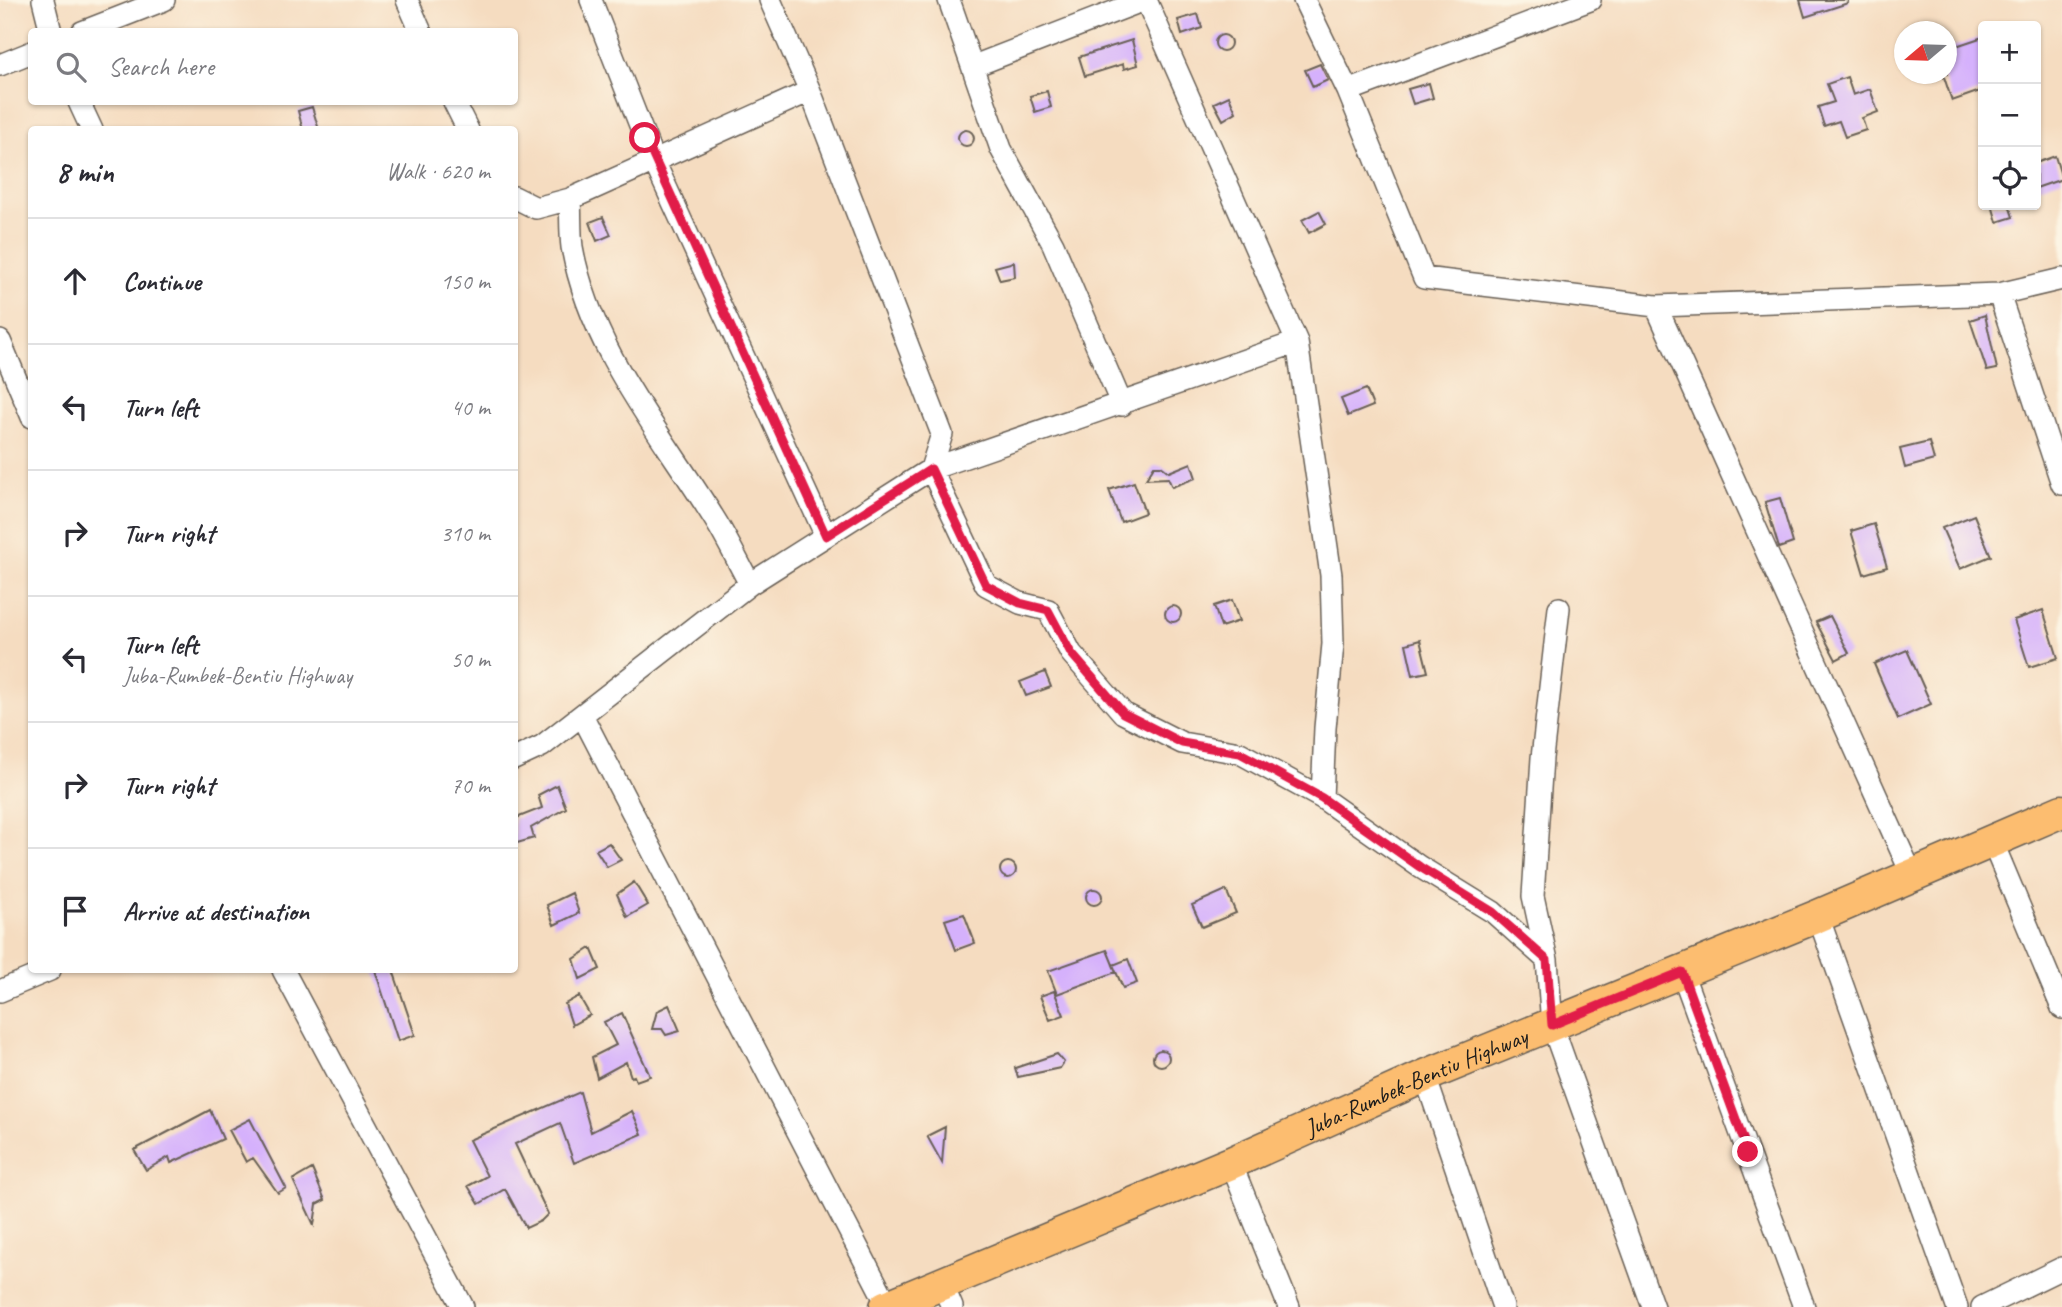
<!DOCTYPE html>
<html lang="en">
<head>
<meta charset="utf-8">
<style>
	body { margin:0; font-family:Caveat,sans-serif; background:#f2f2f3; color:#2b2b33 }
	.controls { position:absolute; right:21px; top:21px; display:grid; overflow:hidden; border-radius:7px; box-shadow:0 2px 5px #0004 }
	.controls button { width:63px; height:63px; display:grid; place-items:center; padding:0; border:0; border-bottom:2px solid #e1e1e2; background:#fff; color:#2b2b33; font:35px sans-serif }
	.compass { position:absolute; left:1894px; top:21px; width:63px; height:63px; border-radius:50%; background:#fff; box-shadow:0 2px 5px #0004; rotate:251deg }
	.stop { position:absolute; width:21px; height:21px; margin:-16px; border:5px solid #e11d48; border-radius:50%; background:#fff }
	.stop.end { background:#e11d48; border-color:#fff; box-shadow:0 2px 7px #0008 }
	.list { margin:0; padding:0; list-style:none }
	h2 { display:flex; justify-content:space-between; align-items:center; height:91px; margin:0; padding:0 28px; font-size:30px }
	h2 small { font-size:23px; font-weight:400; color:#7c7c81 }
	.list li { display:grid; grid-template-columns:46px 1fr auto; gap:21px; align-items:center; box-sizing:border-box; height:126px; padding:0 28px; border-top:2px solid #e1e1e2 }
	.list b { display:block; font-size:26px; white-space:nowrap }
	.list p { margin:0; font-size:23px; white-space:nowrap; color:#7c7c81 }
	.list em { font-size:23px; font-style:normal; color:#7c7c81 }
	.icon { flex:none; width:38px; height:38px; fill:none; stroke:currentColor; stroke-width:2; stroke-linecap:round; stroke-linejoin:round }
	.map { position:relative; flex:none; width:2062px; height:1307px; overflow:hidden }
	.search { position:absolute; background:#fff; box-shadow:0 2px 5px #0004; left:28px; top:28px; width:490px; height:77px; display:flex; align-items:center; gap:18px; box-sizing:border-box; padding:0 24px; border-radius:7px; color:#7c7c81; font-size:26px }
	.panel { position:absolute; background:#fff; box-shadow:0 2px 5px #0004; left:28px; top:126px; width:490px; height:847px; border-radius:7px }
	.map>svg:first-child { display:block }
	.building { fill:#d5b1fc }
	.lines { fill:none; stroke-linecap:round; stroke-linejoin:round }
	.minor-casing { stroke:#685f55; stroke-width:24 }
	.primary-casing { stroke:#685f55; stroke-width:35 }
	.minor { stroke:#fff; stroke-width:21 }
	.primary { stroke:#fcbd6f; stroke-width:32 }
	.route { stroke:#e11d48; stroke-width:9 }
	.labels { text-anchor:middle; dominant-baseline:central; stroke-width:7; stroke-linejoin:round; paint-order:stroke }
	.street-label { font-size:24px; fill:#1c1c1c; stroke:#fcf5e5 }
</style>
</head>
<body>
<div class="map">
<svg width="2062" height="1307" viewBox="0 0 2062 1307">
	<rect width="100%" height="100%" fill="#fcf5e5"/>
	<filter id="ink" filterUnits="userSpaceOnUse"><feTurbulence type="fractalNoise" baseFrequency=".0143" numOctaves="2"/><feDisplacementMap in="SourceGraphic" scale="14" xChannelSelector="R" yChannelSelector="G"/><feConvolveMatrix kernelMatrix="1 2 1 2 8 2 1 2 1" color-interpolation-filters="sRGB"/></filter>
	<filter id="wash" filterUnits="userSpaceOnUse"><feTurbulence type="fractalNoise" baseFrequency=".00686" numOctaves="4" result="noise"/><feDisplacementMap in="SourceGraphic" scale="28" xChannelSelector="R" yChannelSelector="G"/><feGaussianBlur stdDeviation="1.57" result="paint"/><feColorMatrix in="noise" values="0 0 0 0 0 0 0 0 0 0 0 0 0 0 0 0 0 1.4 0 .05"/><feComposite in="paint" operator="in"/></filter>
	<g filter="url(#wash)">
		<rect width="100%" height="100%" fill="#f5dcc0"/>
		<g id="blocks">
			<path class="building" d="M1800 0H1848V3L1805 17Z
				M1198 14 1202 28 1182 35 1178 20Z
				M1215 43a8 8 0 1 1 16 0a8 8 0 1 1-16 0Z
				M1983 37V90L1952 101 1943 74H1947V49Z
				M1132 40 1138 65 1124 69 1123 64 1085 76 1079 57Z
				M1320 64 1328 80 1313 87 1305 70Z
				M1847 77 1853 95 1870 89 1878 112 1862 118 1866 130 1845 137 1839 121 1824 126 1818 107 1834 102 1827 84Z
				M1429 83 1433 98 1413 104 1408 89Z
				M1047 91 1051 107 1035 112 1030 96Z
				M1229 96 1236 112 1223 120 1214 103Z
				M312 107 319 130H303L298 111Z
				M958 138a8 8 0 1 1 16 0a8 8 0 1 1-16 0Z
				M2055 156 2062 179 2036 188V163Z
				M1992 205H2009L2013 217 1997 222Z
				M1319 211 1326 224 1309 233 1302 220Z
				M603 217 611 235 597 241 590 222Z
				M1014 262 1015 277 1000 280 995 267Z
				M1985 315 1997 369 1987 371 1970 320Z
				M1366 389 1373 406 1348 416 1341 399Z
				M1929 442 1934 460 1905 468 1900 449Z
				M1191 463 1196 478 1172 487 1168 478 1146 479 1154 466H1161L1169 472Z
				M1134 482 1145 513 1121 522 1109 490Z
				M1780 498 1793 543 1779 548 1765 502Z
				M1974 515 1991 556 1960 569 1942 528Z
				M1874 524 1887 567 1864 574 1851 531Z
				M1232 600 1239 621 1221 627 1214 606Z
				M1165 614a8 8 0 1 1 16 0a8 8 0 1 1-16 0Z
				M2043 610 2058 658 2029 667 2014 620Z
				M1830 616 1849 653 1836 660 1816 622Z
				M1420 640 1428 672 1413 675 1406 644Z
				M1907 650 1931 704 1898 719 1874 664Z
				M1045 672 1051 687 1026 696 1020 682Z
				M557 785 566 808 531 828 534 838 514 844V819L542 808 538 795Z
				M609 843 621 860 607 867 596 850Z
				M1000 870a8 8 0 1 1 16 0a8 8 0 1 1-16 0Z
				M634 882 648 905 627 917 617 894Z
				M1086 897a8 8 0 1 1 16 0a8 8 0 1 1-16 0Z
				M1226 890 1236 913 1202 927 1192 905Z
				M572 893 579 913 554 925 547 905Z
				M964 914 975 943 956 950 945 920Z
				M591 948 600 969 580 979 574 959Z
				M1107 950 1116 972 1057 994 1048 971Z
				M1128 959 1137 983 1123 988 1113 965Z
				M375 970H393L415 1035 398 1041Z
				M1054 991 1064 1015 1050 1020 1040 996Z
				M579 996 590 1015 572 1025 565 1004Z
				M669 1005 680 1031 666 1035 662 1029H652L657 1011Z
				M622 1013 650 1076 636 1081 634 1076 631 1077 626 1062 597 1078 592 1057 616 1045 604 1022Z
				M1153 1058a8 8 0 1 1 16 0a8 8 0 1 1-16 0Z
				M1057 1054 1064 1062 1060 1068 1018 1077 1015 1068Z
				M580 1092 591 1132 632 1111 642 1134 574 1163 560 1123 515 1144 548 1214 541 1221 526 1228 505 1189 479 1204 468 1186 487 1176 469 1140Z
				M210 1110 223 1139 171 1163 169 1157 146 1170 134 1150Z
				M250 1119 286 1188 278 1193 253 1158 246 1162 229 1130Z
				M945 1127 942 1163 927 1136Z
				M312 1169 325 1200 317 1204 314 1225 293 1180Z"/>
		</g>
	</g>
	<g filter="url(#ink)">
		<use href="#blocks" fill-opacity="0" stroke="#685f55" stroke-width="2"/>
		<g class="lines">
			<defs>
				<path id="minor" d="M43 0 51 32
					M407 0 421 32
					M591 0 654 161 826 536
					M770 0 810 91
					M949 0 1001 149 1053 244 1122 405
					M1146 0 1297 342 1331 575 1333 644 1325 728 1322 798
					M1304 0 1348 91 1424 278 1656 306 1999 294 2062 279
					M82 32 164 0
					M0 65 32 52
					M974 66 1144 0
					M1348 91 1590 0
					M79 102 92 130
					M454 102 468 130
					M514 197 536 208 570 199 810 91 942 434 931 469 986 585 1020 603 1048 610 1071 653 1123 713 1182 743 1240 753 1322 798 1420 867 1493 912 1547 960 1552 1025 1653 1307
					M570 199C571 214 570 231 572 247 591 352 663 435 717 523 729 543 739 564 750 584
					M1999 294 2062 484
					M1656 306 1912 875
					M0 341 32 417
					M582 715 888 1306
					M514 759 542 746 750 584 931 469 1297 342
					M1992 841 2062 1008
					M1818 916 1957 1307
					M1547 960 1533 896 1542 758 1559 608
					M283 970 463 1307
					M1682 972 1804 1307
					M0 991 50 970
					M1425 1076 1503 1307
					M1231 1163 1289 1307
					M942 1283 952 1307
					M1982 1307 2062 1268"/>
				<g id="primary">
					<path id="s1" d="M886 1307 1231 1163 1425 1076 1818 916 2062 811"/>
				</g>
			</defs>
			<use href="#minor" class="minor-casing"/>
			<use href="#primary" class="primary-casing"/>
			<use href="#minor" class="minor"/>
			<use href="#primary" class="primary"/>
		</g>
	</g>
	<g class="lines" filter="url(#ink)">
		<path class="route" d="M645 138 826 536 931 469 986 585 1020 603 1048 610 1071 653 1123 713 1182 743 1240 753 1322 798 1420 867 1493 912 1547 960 1552 1025 1682 972 1748 1152"/>
	</g>
	<g class="labels">
		<g class="street-label">
			<text stroke="none"><textPath href="#s1" startOffset="576">Juba-Rumbek-Bentiu Highway</textPath></text>
		</g>
	</g>
</svg>
<div class="controls">
<button>+</button>
<button>−</button>
<button><svg class="icon" aria-label="locate" viewBox="0 0 24 24"><circle cx="12" cy="12" r="6"/><path d="M12 2v4M12 18v4M2 12h4M18 12h4"/></svg></button>
</div>
<svg class="compass" viewBox="-18 -18 36 36"><path d="M0-13l5 13h-10z" fill="#e53935"/><path d="M0 13l5-13h-10z" fill="#7c7c81"/></svg>
<div class="stop" style="left:645px;top:138px"></div>
<div class="stop end" style="left:1748px;top:1152px"></div>
<div class="search"><svg class="icon" aria-label="search" viewBox="0 0 24 24"><circle cx="10" cy="10" r="6"/><path d="M15 15l6 6"/></svg>Search here</div>
<section class="panel">
<h2>8 min<small>Walk · 620 m</small></h2>
<ul class="list">
<li><svg class="icon" aria-label="ahead" viewBox="0 0 24 24"><path d="M12 20V5M6 11l6-6 6 6"/></svg><div><b>Continue</b></div><em>150 m</em></li>
<li><svg class="icon" aria-label="left" viewBox="0 0 24 24"><path d="M17 20v-9H6M10 6l-5 5 5 5"/></svg><div><b>Turn left</b></div><em>40 m</em></li>
<li><svg class="icon" aria-label="right" viewBox="0 0 24 24"><path d="M7 20v-9h11M14 6l5 5-5 5"/></svg><div><b>Turn right</b></div><em>310 m</em></li>
<li><svg class="icon" aria-label="left" viewBox="0 0 24 24"><path d="M17 20v-9H6M10 6l-5 5 5 5"/></svg><div><b>Turn left</b><p>Juba-Rumbek-Bentiu Highway</p></div><em>50 m</em></li>
<li><svg class="icon" aria-label="right" viewBox="0 0 24 24"><path d="M7 20v-9h11M14 6l5 5-5 5"/></svg><div><b>Turn right</b></div><em>70 m</em></li>
<li><svg class="icon" aria-label="arrive" viewBox="0 0 24 24"><path d="M6 21V4h12l-3 4 3 4H6"/></svg><div><b>Arrive at destination</b></div></li>
</ul>
</section>
</div>
</body>
</html>
